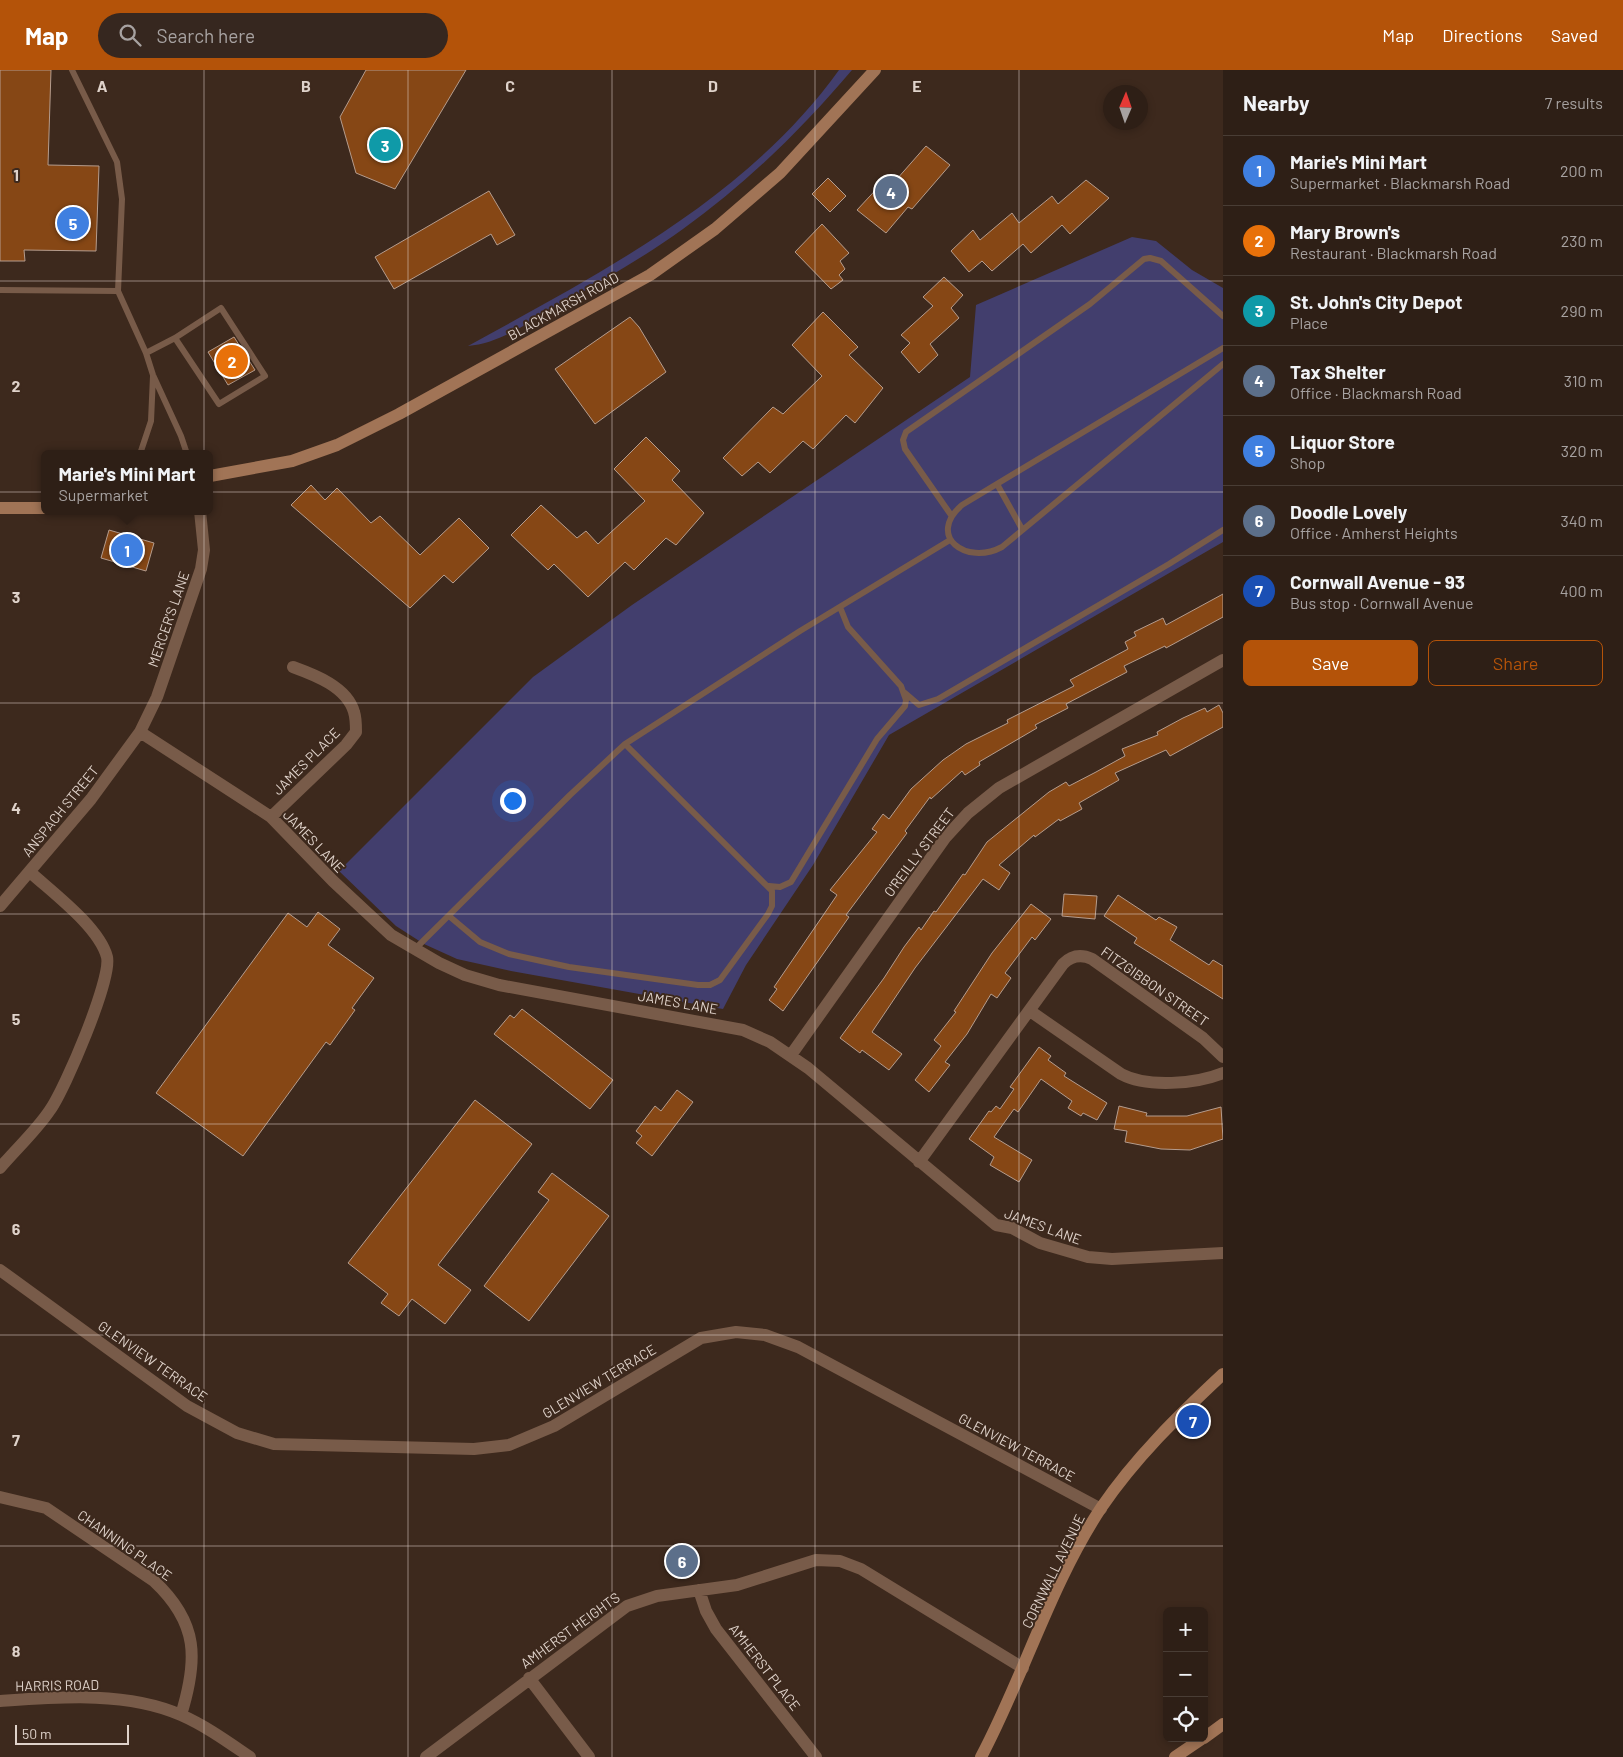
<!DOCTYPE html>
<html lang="en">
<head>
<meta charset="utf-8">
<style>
	body { margin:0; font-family:Barlow,sans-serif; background:#36271f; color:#f1f3f6 }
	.controls { position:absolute; right:15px; bottom:15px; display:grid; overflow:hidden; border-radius:8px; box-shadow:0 2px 8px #0003 }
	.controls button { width:45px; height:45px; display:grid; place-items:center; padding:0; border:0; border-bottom:1px solid #493d35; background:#2e1f16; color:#f1f3f6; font:25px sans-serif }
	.compass { position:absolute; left:1103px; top:15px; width:45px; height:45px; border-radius:50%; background:#2e1f16; box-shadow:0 2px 8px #0003; rotate:2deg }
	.scale { position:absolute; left:15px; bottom:12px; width:114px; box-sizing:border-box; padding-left:5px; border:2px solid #dfd2ca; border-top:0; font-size:14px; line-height:18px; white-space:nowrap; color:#dfd2ca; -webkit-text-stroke:4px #3d291d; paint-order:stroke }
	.you { position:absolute; left:512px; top:730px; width:18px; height:18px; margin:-12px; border:4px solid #fff; border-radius:50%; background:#1a73e8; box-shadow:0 0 0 8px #1a73e833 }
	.badge { display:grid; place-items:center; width:32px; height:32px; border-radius:50%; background:#b45309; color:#fff; font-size:16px; font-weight:700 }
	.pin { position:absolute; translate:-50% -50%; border:2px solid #fff; box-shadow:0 1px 5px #0006 }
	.popup { position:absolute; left:41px; top:380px; width:172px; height:65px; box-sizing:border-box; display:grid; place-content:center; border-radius:8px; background:#2e1f16; filter:drop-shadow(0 1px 4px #0005); font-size:16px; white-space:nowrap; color:#a7a2a1 }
	.popup b { font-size:19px; color:#f1f3f6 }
	.popup::after { content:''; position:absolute; left:50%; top:100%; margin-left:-10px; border:10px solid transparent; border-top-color:#2e1f16 }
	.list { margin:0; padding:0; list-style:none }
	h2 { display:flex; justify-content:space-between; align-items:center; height:65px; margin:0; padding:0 20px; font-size:21px }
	h2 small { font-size:16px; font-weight:400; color:#a7a2a1 }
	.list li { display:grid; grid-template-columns:32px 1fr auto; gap:15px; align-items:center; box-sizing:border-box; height:70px; padding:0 20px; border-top:1px solid #493d35 }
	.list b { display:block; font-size:19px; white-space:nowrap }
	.list p { margin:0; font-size:16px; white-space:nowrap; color:#a7a2a1 }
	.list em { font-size:16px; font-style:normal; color:#a7a2a1 }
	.actions { display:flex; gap:10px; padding:15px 20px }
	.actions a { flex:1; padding:11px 0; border:1px solid #b45309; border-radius:8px; text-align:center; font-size:18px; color:#b45309 }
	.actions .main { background:#b45309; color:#fff }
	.icon { flex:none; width:28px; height:28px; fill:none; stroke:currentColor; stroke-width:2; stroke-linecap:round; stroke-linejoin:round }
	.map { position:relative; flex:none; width:1223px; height:1687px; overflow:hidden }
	header { display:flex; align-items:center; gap:30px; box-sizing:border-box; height:70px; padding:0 25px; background:#b45309; color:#fff }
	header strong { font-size:24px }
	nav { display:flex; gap:28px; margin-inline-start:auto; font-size:18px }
	.search { width:350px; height:45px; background:#36271f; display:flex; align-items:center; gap:12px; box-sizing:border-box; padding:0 18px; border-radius:28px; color:#a7a2a1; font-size:19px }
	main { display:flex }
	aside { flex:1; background:#2e1f16 }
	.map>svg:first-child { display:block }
	.green { fill:#423e6d }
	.building { fill:#864715; stroke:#b59c8d }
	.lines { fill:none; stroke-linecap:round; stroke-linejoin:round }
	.lane { stroke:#785b49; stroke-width:6 }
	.street { stroke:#785b49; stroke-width:12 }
	.secondary { stroke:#a17456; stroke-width:12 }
	.grid { fill:none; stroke:#dfd2ca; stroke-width:1; stroke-opacity:0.55 }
	.labels { text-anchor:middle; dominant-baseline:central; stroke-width:4; stroke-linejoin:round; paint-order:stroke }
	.street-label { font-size:14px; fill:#dfd2ca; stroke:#3d291d }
	.grid-label { font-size:16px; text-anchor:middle; font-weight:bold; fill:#dfd2ca; stroke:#3d291d; stroke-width:4; stroke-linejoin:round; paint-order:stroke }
</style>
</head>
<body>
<header>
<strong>Map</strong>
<div class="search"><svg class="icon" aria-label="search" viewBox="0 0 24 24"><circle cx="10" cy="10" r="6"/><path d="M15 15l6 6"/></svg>Search here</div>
<nav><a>Map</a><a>Directions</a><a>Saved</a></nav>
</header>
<main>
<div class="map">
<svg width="1223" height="1687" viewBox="0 0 1223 1687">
	<rect width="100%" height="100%" fill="#3d291d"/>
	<path class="green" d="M839 0H852C802 59 746 114 683 159 643 188 600 212 557 236 529 252 499 274 468 276 602 202 747 128 839 0Z
		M1132 167 1156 171 1192 200 1223 218V472L889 665 813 795 746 895 723 939 511 901 457 889 424 874 396 856 339 801 533 607 632 535 970 307 976 235Z"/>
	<path class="building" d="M0 0H51L48 95 99 96 96 181 24 180 25 191H0Z
		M366 0H466L395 119 356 103 340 47Z
		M926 76 950 95 912 139 908 137 886 163 857 140 883 112 889 118Z
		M828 108 846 126 830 142 812 124Z
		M1086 110 1109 128 1070 164 1062 155 1031 183 1023 174 992 201 982 191 969 202 951 181 973 160 980 170 1012 143 1019 153 1052 126 1058 134Z
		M489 121 515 165 497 175 491 164 394 219 375 187Z
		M822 154 849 183 840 191 845 199 839 205 843 210 831 219 795 182Z
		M944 207 963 225 951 238 959 248 930 274 938 285 919 303 901 282 910 273 901 265 933 236 923 227Z
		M823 242 858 277 849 285 883 318 855 353 846 345 813 379 803 371 770 403 758 392 742 406 723 388 773 337 783 344 822 306 792 275Z
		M630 247 639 257 666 302 595 354 555 299Z
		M234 267 255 300 228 315 208 282Z
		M646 367 680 401 672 410 704 443 676 475 666 468 634 500 625 492 588 527 554 494 548 500 511 465 541 435 577 468 586 461 598 474 645 431 614 399Z
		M311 415 325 430 337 418 371 453 380 446 420 485 459 448 489 478 453 513 444 505 410 538 291 435Z
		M109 460 154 473 146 501 101 488Z
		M1223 524V547L1166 578 1165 576 1124 596 1127 602 1066 634 1068 638 1035 655 1037 658 979 692 980 695 965 705 962 701 931 729 930 727 905 761 907 763 846 845 849 847 783 941 769 930 777 919 774 917 837 825 830 820 877 762 872 759 883 744 889 749 911 719 943 690 966 674 1008 653 1007 650 1074 616 1070 610 1128 579 1125 572 1136 566 1134 562 1163 548 1166 555Z
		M1219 635 1223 643V657L1170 686 1166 680 1115 703 1119 710 1079 733 1082 739 1060 751 1059 749 1035 767 1034 765 999 795 1010 803 999 820 983 809 915 898 872 962 902 984 889 1000 862 980 860 983 840 968 884 908 904 877 919 857 921 860 934 841 936 842 963 804 965 805 987 772 1049 722 1066 712 1069 716 1096 702 1125 686 1122 679 1158 665 1157 662 1183 648 1205 638 1207 642Z
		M1064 824 1097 826 1095 849 1062 846Z
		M1118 825 1156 850 1159 847 1177 857 1170 870 1209 895 1213 890 1223 896V929L1134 873 1137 868 1104 846Z
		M1031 834 1051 849 1035 870 1032 867 1005 903 1011 908 997 928 991 924 967 964 945 992 950 995 929 1022 915 1010 941 976 934 970 956 942 954 941 992 883Z
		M318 842 340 859 328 875 374 908 352 938 355 940 330 975 326 972 243 1086 156 1023 288 843 307 857Z
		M522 939 613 1010 590 1039 494 964 510 945 514 948Z
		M1039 977 1051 986 1048 990 1066 1003 1064 1006 1107 1033 1097 1050 1083 1043 1081 1046 1068 1038 1072 1031 1041 1009 1018 1042 1014 1039 994 1067 1032 1090 1019 1112 990 1095 994 1087 969 1069 989 1041 991 1042 996 1036 1000 1039 1014 1019 1010 1017Z
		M677 1020 693 1032 652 1086 636 1073 642 1066 636 1061 655 1036 661 1041Z
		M475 1030 532 1074 438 1195 471 1220 445 1254 412 1229 399 1246 381 1233 388 1224 348 1193Z
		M1119 1036 1147 1043 1146 1046H1187L1221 1037 1223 1069 1190 1080 1161 1079 1125 1072 1127 1061 1114 1059Z
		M552 1103 609 1146 529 1251 484 1216 549 1130 538 1122Z"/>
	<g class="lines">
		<path class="lane" d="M72 0 117 92 122 129 118 221 146 283 153 305 181 366 187 384
			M0 220 118 221
			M1223 278 962 435C926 466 966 496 1002 477L1223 294
			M146 283 175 268 221 238 265 306 219 334 175 268
			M140 384 151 351 153 306
			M997 414 1022 459
			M951 445 905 379 903 370 906 362 1090 234 1144 189 1150 188 1161 191 1223 246
			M905 623 919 635 938 629 1169 494 1223 460
			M769 816 780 817 791 812 877 669 905 636 906 630 901 616 848 557 840 537
			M449 846 480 872 509 884 569 897 698 915H710L720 910 768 844 772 836V821L625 674
			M414 880 570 725 625 674 800 561 950 470"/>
		<path class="street" d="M140 662 271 747 333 811 391 865 439 893 465 905 499 915 743 960 770 972 808 998 996 1155 1012 1158 1040 1173 1088 1187 1112 1189 1223 1183
			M271 747 346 675 356 662C356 656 356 648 354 642 347 617 315 605 293 597
			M0 836 91 729 140 662 157 627 201 499 204 480 200 441
			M1030 941 1121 1004C1147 1018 1196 1014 1223 1003
			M791 985 945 768 968 743 999 718 1223 590
			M919 1092 1063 894C1071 886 1081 884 1092 889L1203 968 1223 987
			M0 1098C16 1079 36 1061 50 1040 65 1019 112 909 107 887 99 857 53 823 30 802
			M0 1200 187 1336 237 1363 274 1374 474 1379 509 1375 554 1356 701 1268 736 1262 765 1265 798 1277 1101 1439
			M0 1427 46 1438 154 1511C199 1553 198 1590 181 1645
			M699 1520 706 1541 716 1559 816 1687
			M529 1608 589 1687
			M0 1631C58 1627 127 1621 181 1645 206 1656 228 1672 250 1687
			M426 1687 627 1536 657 1526 737 1515 816 1490 840 1491 861 1499 1023 1598"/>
		<path class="secondary" d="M210 406 292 391 337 375 399 344 650 205 715 159 780 103 875 0
			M0 438H44
			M1204 1668 1223 1654
			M981 1687C1024 1606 1050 1515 1101 1438 1135 1388 1178 1346 1223 1304
			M1175 1687 1203 1668"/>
	</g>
	<path class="grid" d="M204 0V1687M408 0V1687M612 0V1687M815 0V1687M1019 0V1687M0 211H1223M0 422H1223M0 633H1223M0 844H1223M0 1054H1223M0 1265H1223M0 1476H1223"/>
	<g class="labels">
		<g class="street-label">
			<text transform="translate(563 236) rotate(-29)">BLACKMARSH ROAD</text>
			<text transform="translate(168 549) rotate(-71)">MERCER'S LANE</text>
			<text transform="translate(306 691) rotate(-45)">JAMES PLACE</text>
			<text transform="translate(60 741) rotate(-51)">ANSPACH STREET</text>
			<text transform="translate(314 771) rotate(46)">JAMES LANE</text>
			<text transform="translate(919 782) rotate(-53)">O'REILLY STREET</text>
			<text transform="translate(1155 916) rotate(35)">FITZGIBBON STREET</text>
			<text transform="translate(678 932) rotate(10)">JAMES LANE</text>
			<text transform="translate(1043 1156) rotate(20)">JAMES LANE</text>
			<text transform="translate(153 1291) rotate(35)">GLENVIEW TERRACE</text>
			<text transform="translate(599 1311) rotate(-31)">GLENVIEW TERRACE</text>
			<text transform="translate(1017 1377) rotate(28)">GLENVIEW TERRACE</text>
			<text transform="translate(125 1475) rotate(35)">CHANNING PLACE</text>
			<text transform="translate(1053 1501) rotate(-64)">CORNWALL AVENUE</text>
			<text transform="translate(570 1560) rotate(-36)">AMHERST HEIGHTS</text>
			<text transform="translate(765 1597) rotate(52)">AMHERST PLACE</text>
			<text transform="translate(57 1615) rotate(-1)">HARRIS ROAD</text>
		</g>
	</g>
	<g class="grid-label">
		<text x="102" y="22">A</text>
		<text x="306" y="22">B</text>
		<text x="510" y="22">C</text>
		<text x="713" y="22">D</text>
		<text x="917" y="22">E</text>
		<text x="16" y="111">1</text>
		<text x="16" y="322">2</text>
		<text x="16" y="533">3</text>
		<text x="16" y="744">4</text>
		<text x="16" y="955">5</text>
		<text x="16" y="1165">6</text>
		<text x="16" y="1376">7</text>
		<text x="16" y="1587">8</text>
	</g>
</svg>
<div class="controls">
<button>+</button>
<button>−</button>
<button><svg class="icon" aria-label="locate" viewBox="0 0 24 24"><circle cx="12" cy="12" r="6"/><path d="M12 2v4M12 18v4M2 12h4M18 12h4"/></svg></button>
</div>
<svg class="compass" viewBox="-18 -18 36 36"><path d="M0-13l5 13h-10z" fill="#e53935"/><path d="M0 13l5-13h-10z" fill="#a7a2a1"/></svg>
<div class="scale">50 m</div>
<div class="you"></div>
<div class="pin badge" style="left:127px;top:480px;background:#3f7fe0">1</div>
<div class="popup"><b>Marie's Mini Mart</b>Supermarket</div>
<div class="pin badge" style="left:232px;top:291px;background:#e8710a">2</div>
<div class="pin badge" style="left:385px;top:75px;background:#0f9aa8">3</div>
<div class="pin badge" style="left:891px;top:122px;background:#5c6f8a">4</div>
<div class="pin badge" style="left:73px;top:153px;background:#3f7fe0">5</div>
<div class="pin badge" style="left:682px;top:1491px;background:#5c6f8a">6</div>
<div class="pin badge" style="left:1193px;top:1351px;background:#1a4fb4">7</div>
</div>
<aside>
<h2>Nearby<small>7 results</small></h2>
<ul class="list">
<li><span class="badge" style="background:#3f7fe0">1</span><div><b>Marie's Mini Mart</b><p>Supermarket · Blackmarsh Road</p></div><em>200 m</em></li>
<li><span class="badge" style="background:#e8710a">2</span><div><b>Mary Brown's</b><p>Restaurant · Blackmarsh Road</p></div><em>230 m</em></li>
<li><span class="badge" style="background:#0f9aa8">3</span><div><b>St. John's City Depot</b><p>Place</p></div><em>290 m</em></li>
<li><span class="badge" style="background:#5c6f8a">4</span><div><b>Tax Shelter</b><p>Office · Blackmarsh Road</p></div><em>310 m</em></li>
<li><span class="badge" style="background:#3f7fe0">5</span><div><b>Liquor Store</b><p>Shop</p></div><em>320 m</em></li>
<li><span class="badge" style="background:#5c6f8a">6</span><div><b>Doodle Lovely</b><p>Office · Amherst Heights</p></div><em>340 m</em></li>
<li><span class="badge" style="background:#1a4fb4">7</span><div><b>Cornwall Avenue - 93</b><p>Bus stop · Cornwall Avenue</p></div><em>400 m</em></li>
</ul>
<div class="actions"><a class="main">Save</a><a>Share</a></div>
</aside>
</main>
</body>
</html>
